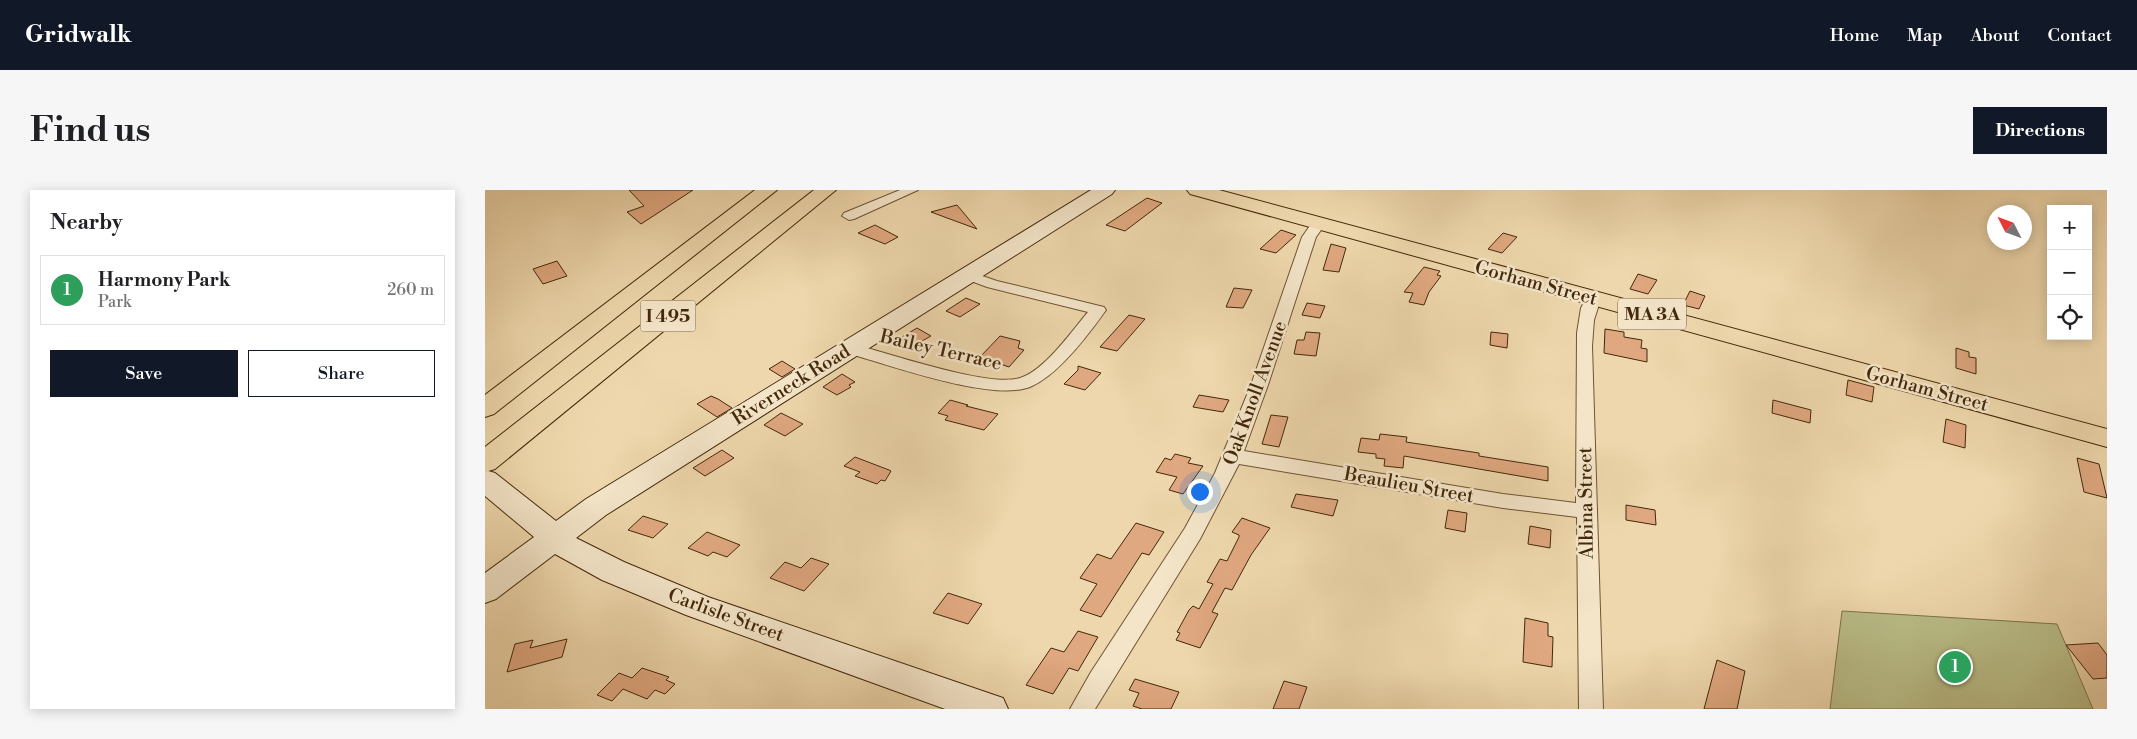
<!DOCTYPE html>
<html lang="en">
<head>
<meta charset="utf-8">
<style>
	body { margin:0; font-family:"Libre Bodoni",serif; background:#f6f6f6; color:#202124 }
	.controls { position:absolute; right:15px; top:15px; display:grid; overflow:hidden; border-radius:0px; box-shadow:0 2px 12px #0003 }
	.controls button { width:45px; height:45px; display:grid; place-items:center; padding:0; border:0; border-bottom:1px solid #e0e0e0; background:#fff; color:#202124; font:25px sans-serif }
	.compass { position:absolute; left:1502px; top:15px; width:45px; height:45px; border-radius:50%; background:#fff; box-shadow:0 2px 12px #0003; rotate:312deg }
	.you { position:absolute; left:714px; top:301px; width:18px; height:18px; margin:-12px; border:4px solid #fff; border-radius:50%; background:#1a73e8; box-shadow:0 0 0 8px #1a73e833 }
	.badge { display:grid; place-items:center; width:32px; height:32px; border-radius:50%; background:#111827; color:#fff; font-size:16px; font-weight:700 }
	.pin { position:absolute; translate:-50% -50%; border:2px solid #fff; box-shadow:0 1px 5px #0006 }
	.list { margin:0; padding:0; list-style:none }
	h2 { display:flex; justify-content:space-between; align-items:center; height:65px; margin:0; padding:0 20px; font-size:21px }
	h2 small { font-size:16px; font-weight:400; color:#757577 }
	.list li { display:grid; grid-template-columns:32px 1fr auto; gap:15px; align-items:center; box-sizing:border-box; height:70px; margin:0 10px 10px; padding:0 10px; border:1px solid #e0e0e0; border-radius:0px }
	.list b { display:block; font-size:19px; white-space:nowrap }
	.list p { margin:0; font-size:16px; white-space:nowrap; color:#757577 }
	.list em { font-size:16px; font-style:normal; color:#757577 }
	.actions { display:flex; gap:10px; padding:15px 20px }
	.actions a { flex:1; padding:11px 0; border:1px solid #111827; border-radius:0px; text-align:center; font-size:18px; color:#111827 }
	.actions .main { background:#111827; color:#fff }
	.icon { flex:none; width:28px; height:28px; fill:none; stroke:currentColor; stroke-width:2; stroke-linecap:round; stroke-linejoin:round }
	.map { position:relative; flex:none; width:1622px; height:519px; overflow:hidden; border-radius:0px }
	header { display:flex; align-items:center; gap:30px; box-sizing:border-box; height:70px; padding:0 25px; background:#111827; color:#fff }
	header strong { font-size:24px }
	nav { display:flex; gap:28px; margin-inline-start:auto; font-size:18px }
	.intro { display:flex; align-items:center; justify-content:space-between; box-sizing:border-box; height:120px; padding:0 30px }
	h1 { margin:0; font-size:35px }
	.button { padding:12px 22px; border-radius:0px; background:#111827; color:#fff; font-size:18px; font-weight:700 }
	main { display:flex; gap:30px; padding:0 30px }
	aside { flex:1; background:#fff; border-radius:0px; box-shadow:0 2px 12px #0003 }
	.map>svg:first-child { display:block }
	.green { fill:#babe89; stroke:#7e734a }
	.building { fill:#e0a880; stroke:#43280b }
	.lines { fill:none; stroke-linecap:round; stroke-linejoin:round }
	.street-casing { stroke:#6e5433; stroke-width:2 }
	.secondary-casing { stroke:#43280b; stroke-width:2 }
	.primary-casing { stroke:#43280b; stroke-width:2 }
	.highway-casing { stroke:#43280b; stroke-width:2 }
	.street { fill:#f4e5c9; fill-rule:evenodd }
	.secondary { fill:#f4e5c9; fill-rule:evenodd }
	.primary { fill:#eed7ac; fill-rule:evenodd }
	.highway { fill:#eed7ac; fill-rule:evenodd }
	.labels { text-anchor:middle; dominant-baseline:central; stroke-width:5; stroke-linejoin:round; paint-order:stroke }
	.shield { fill:#f4e5c9; stroke:#786144; stroke-width:1 }
	.shield-label { font-size:18px; font-weight:bold; fill:#43280b }
	.street-label { font-size:19px; fill:#43280b; stroke:#f4e5c9 }
</style>
</head>
<body>
<header>
<strong>Gridwalk</strong>
<nav><a>Home</a><a>Map</a><a>About</a><a>Contact</a></nav>
</header>
<div class="intro"><h1>Find us</h1><a class="button">Directions</a></div>
<main>
<aside>
<h2>Nearby<small></small></h2>
<ul class="list">
<li><span class="badge" style="background:#2e9e5b">1</span><div><b>Harmony Park</b><p>Park</p></div><em>260 m</em></li>
</ul>
<div class="actions"><a class="main">Save</a><a>Share</a></div>
</aside>
<div class="map">
<svg width="1622" height="519" viewBox="0 0 1622 519">
	<rect width="100%" height="100%" fill="#eed7ac"/>
	<filter id="stains"><feTurbulence type="fractalNoise" baseFrequency=".004" numOctaves="4"/><feColorMatrix values="0 0 0 0 .2 0 0 0 0 .09 0 0 0 0 .02 0 0 0 .5 -.17"/></filter>
	<radialGradient id="worn" r=".72"><stop offset=".6" stop-color="#630" stop-opacity="0"/><stop offset="1" stop-color="#630" stop-opacity=".3"/></radialGradient>
	<path class="green" d="M1357 421 1572 434 1608 519H1345Z"/>
	<path class="building" d="M144 0H208L156 34 142 22 159 16Z
		M662 8 677 13 640 41 621 35Z
		M472 15 492 39 446 22Z
		M390 35 413 47 400 54 373 43Z
		M796 40 811 45 791 63 775 59Z
		M1018 43 1032 47 1017 63 1003 59Z
		M846 54 861 58 854 82 838 80Z
		M72 71 82 86 58 94 48 79Z
		M939 77 955 81 952 85 956 86 944 102 939 115 924 112 928 103 919 102Z
		M1153 84 1172 90 1163 104 1145 99Z
		M749 98 767 100 758 118 741 117Z
		M1205 101 1220 106 1214 119 1198 115Z
		M481 108 495 114 475 127 461 121Z
		M822 113 840 116 835 128 817 125Z
		M644 125 660 129 632 161 615 157Z
		M432 138 446 146 430 155 417 147Z
		M1120 139 1139 142V147L1157 150 1156 158 1162 159V172L1119 163Z
		M821 142 835 143 831 166 809 164 812 150H819Z
		M1006 142 1023 144 1022 158 1005 155Z
		M515 146 535 151 533 158 539 160 524 177 495 167Z
		M1471 158 1484 162V167L1491 168V184L1471 178Z
		M297 171 310 179 297 187 284 179Z
		M593 176 616 183 600 200 579 194 593 180Z
		M357 184 370 192 364 195 366 197 352 205 338 197Z
		M1363 190 1389 197 1387 212 1361 205Z
		M714 205 744 210 738 222 708 217Z
		M226 206 233 209 247 218 232 227 212 214Z
		M465 210 483 215 481 216 513 224 499 240 460 230 463 226 453 223Z
		M1288 210 1326 220 1325 233 1287 223Z
		M296 223 318 234 300 246 279 235Z
		M786 225 803 227 794 257 777 254Z
		M1461 229 1481 235 1480 258 1458 252Z
		M895 244 922 247 921 252 994 263V266L1063 277V291L919 266 918 278 899 276 900 269 891 268V264L873 262 876 248 894 250Z
		M237 260 249 268 220 286 208 278Z
		M690 264 706 268 703 273 718 276 698 304 684 300 692 287 671 282 680 268 686 270Z
		M370 267 404 280 406 281 400 291 396 290 392 294 370 286 375 282 359 276Z
		M1592 268 1614 274 1622 308 1599 302Z
		M811 304 853 310 848 326 806 317Z
		M1141 315 1170 320 1171 335 1141 330Z
		M963 320 982 323 980 342 960 338Z
		M158 326 183 334 168 348 143 340Z
		M757 328 785 338 766 365 747 400 740 398 727 422 733 424 715 458 691 450 695 443 692 442 704 420 708 416 714 419 728 394 722 392 735 369 742 371 754 347V345L747 342Z
		M651 333 679 342 664 365 657 363 616 427 595 420 612 394 595 388 612 364 626 369Z
		M1045 336 1066 340 1065 358 1043 354Z
		M222 342 255 355 242 367 228 362 223 366 203 358Z
		M326 368 344 374 319 401 285 388 300 372 316 378Z
		M463 403 497 414 483 434 448 423Z
		M1040 428 1063 433V446L1068 447 1067 477 1038 472Z
		M593 441 613 447 593 481 584 478 568 504 541 495 566 458 579 462Z
		M82 449 77 467 22 482 30 454 48 450 45 458Z
		M1613 453 1622 465V488L1608 489 1581 455Z
		M1232 470 1260 481 1252 519H1219Z
		M157 478 184 487 181 490 190 494 180 504 170 500 162 509 138 499 127 511 112 505 134 483 147 488Z
		M650 489 694 502 686 519H657L648 516 654 503 644 500Z
		M799 491 822 497 814 519H788Z"/>
	<g class="lines">
		<defs>
			<path id="street" d="M415 0H433L369 29 364 30 357 26 359 23Z
				M834 29 841 33 831 47 783 195 759 261 1018 304 1091 313 1092 143 1096 118 1103 105H1113L1116 108 1109 130 1107 156 1118 519H1094L1092 327 1018 318 754 274 715 349 610 519H585L606 482 700 338 730 283 766 195 817 47 829 30Z
				M483 81 512 91 619 117 621 120C604 144 574 184 547 196 509 214 400 173 358 162L356 158 358 154 364 153C400 162 503 198 535 188 559 181 587 141 603 122L502 97 478 88 476 85Z"/>
			<path id="secondary" d="M606 0H630L627 4 121 325 91 348 139 372 223 407 518 508 523 519H460L201 425 117 390 70 364 11 409 0 413V383L49 347 0 306V280L10 283 71 331 101 309Z"/>
			<path id="primary" d="M702 0H734L1622 239V257L705 4Z"/>
			<path id="highway" d="M270 0H292L9 224 0 227V205Z
				M329 0H351L10 279 0 282V257Z"/>
		</defs>
		<use href="#street" class="street-casing"/>
		<use href="#secondary" class="secondary-casing"/>
		<use href="#primary" class="primary-casing"/>
		<use href="#highway" class="highway-casing"/>
		<use href="#street" class="street"/>
		<use href="#secondary" class="secondary"/>
		<use href="#primary" class="primary"/>
		<use href="#highway" class="highway"/>
	</g>
	<g class="labels">
		<g class="shield">
			<rect x="1133" y="108.5" width="68" height="31" rx="4"/>
			<rect x="155.5" y="110.5" width="55" height="31" rx="4"/>
		</g>
		<g class="shield-label">
			<text x="1167" y="124">MA 3A</text>
			<text x="183" y="126">I 495</text>
		</g>
		<g class="street-label">
			<text transform="translate(1051 93) rotate(15)">Gorham Street</text>
			<text transform="translate(456 160) rotate(13)">Bailey Terrace</text>
			<text transform="translate(306 195) rotate(-32)">Riverneck Road</text>
			<text transform="translate(1442 199) rotate(15)">Gorham Street</text>
			<text transform="translate(770 203) rotate(-70)">Oak Knoll Avenue</text>
			<text transform="translate(924 295) rotate(10)">Beaulieu Street</text>
			<text transform="translate(1101 313) rotate(-91)">Albina Street</text>
			<text transform="translate(241 425) rotate(20)">Carlisle Street</text>
		</g>
	</g>
	<rect width="100%" height="100%" filter="url(#stains)"/>
	<rect width="100%" height="100%" fill="url(#worn)"/>
</svg>
<div class="controls">
<button>+</button>
<button>−</button>
<button><svg class="icon" aria-label="locate" viewBox="0 0 24 24"><circle cx="12" cy="12" r="6"/><path d="M12 2v4M12 18v4M2 12h4M18 12h4"/></svg></button>
</div>
<svg class="compass" viewBox="-18 -18 36 36"><path d="M0-13l5 13h-10z" fill="#e53935"/><path d="M0 13l5-13h-10z" fill="#757577"/></svg>
<div class="you"></div>
<div class="pin badge" style="left:1470px;top:477px;background:#2e9e5b">1</div>
</div>
</main>
</body>
</html>
